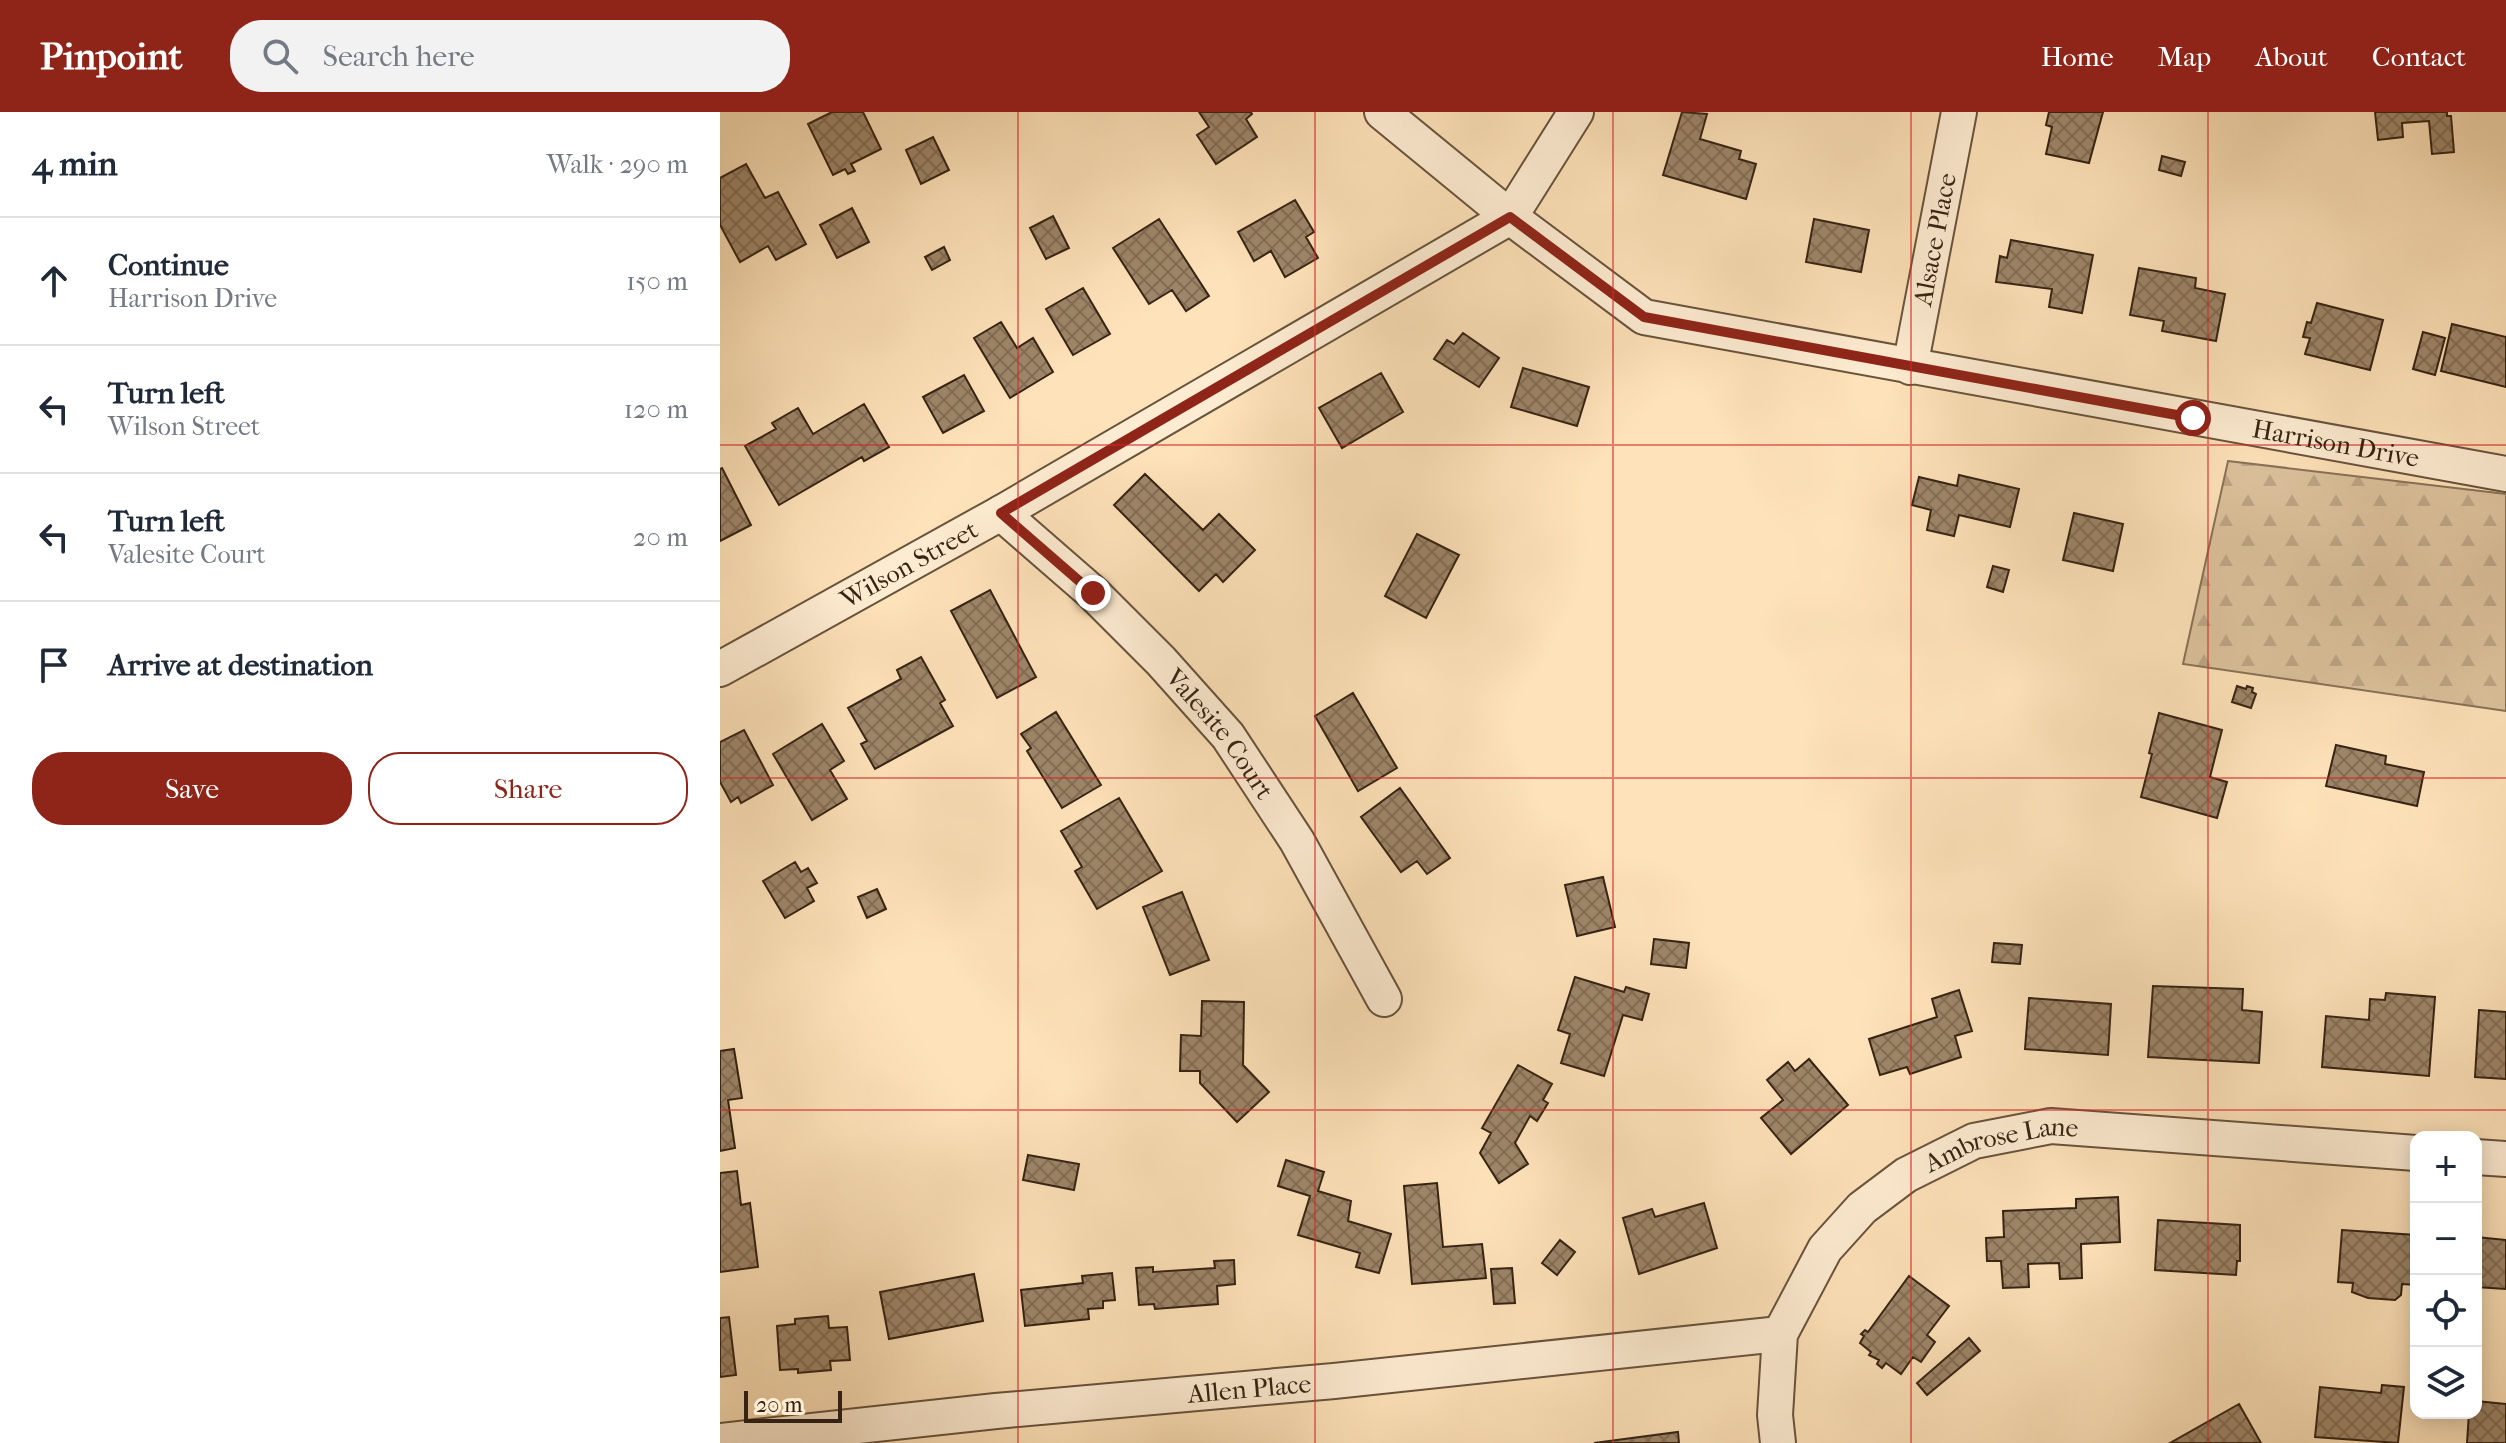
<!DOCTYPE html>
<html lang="en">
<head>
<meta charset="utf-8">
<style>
	body { margin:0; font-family:"IM FELL French Canon",serif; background:#f2f2f3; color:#1f2937 }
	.controls { position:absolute; right:24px; bottom:24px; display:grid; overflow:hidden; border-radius:16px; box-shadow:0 4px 20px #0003 }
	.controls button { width:72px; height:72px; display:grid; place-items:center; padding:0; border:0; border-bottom:2px solid #e0e1e3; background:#fff; color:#1f2937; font:40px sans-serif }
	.scale { position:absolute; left:24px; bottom:20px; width:98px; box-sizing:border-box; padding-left:8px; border:4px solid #362313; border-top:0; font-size:22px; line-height:28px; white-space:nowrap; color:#362313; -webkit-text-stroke:6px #feecd2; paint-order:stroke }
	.stop { position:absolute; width:24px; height:24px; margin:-18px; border:6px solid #8f2418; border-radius:50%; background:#fff }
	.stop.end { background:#8f2418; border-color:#fff; box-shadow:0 2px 8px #0008 }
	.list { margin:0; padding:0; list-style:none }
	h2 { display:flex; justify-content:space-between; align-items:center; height:104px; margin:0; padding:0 32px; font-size:34px }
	h2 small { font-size:26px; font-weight:400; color:#747a83 }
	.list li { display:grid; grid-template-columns:52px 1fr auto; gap:24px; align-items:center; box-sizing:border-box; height:128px; padding:0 32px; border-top:2px solid #e0e1e3 }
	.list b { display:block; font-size:30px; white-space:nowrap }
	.list p { margin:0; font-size:26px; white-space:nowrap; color:#747a83 }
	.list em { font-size:26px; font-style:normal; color:#747a83 }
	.actions { display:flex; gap:16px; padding:24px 32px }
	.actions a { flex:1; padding:18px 0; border:2px solid #8f2418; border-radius:32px; text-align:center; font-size:28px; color:#8f2418 }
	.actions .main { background:#8f2418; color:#fff }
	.icon { flex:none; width:44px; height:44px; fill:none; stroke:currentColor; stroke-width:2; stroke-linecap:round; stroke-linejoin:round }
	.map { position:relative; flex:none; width:1786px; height:1331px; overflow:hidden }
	header { display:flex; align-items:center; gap:48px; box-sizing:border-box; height:112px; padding:0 40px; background:#8f2418; color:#fff }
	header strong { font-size:38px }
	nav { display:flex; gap:44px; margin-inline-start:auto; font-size:28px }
	.search { width:560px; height:72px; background:#f2f2f3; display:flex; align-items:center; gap:20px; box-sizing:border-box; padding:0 28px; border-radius:32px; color:#747a83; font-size:30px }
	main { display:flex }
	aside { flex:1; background:#fff }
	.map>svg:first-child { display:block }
	.forest { fill:url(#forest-firs); stroke:#897258; stroke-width:2 }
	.building { fill:url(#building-cross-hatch); stroke:#362313; stroke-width:2 }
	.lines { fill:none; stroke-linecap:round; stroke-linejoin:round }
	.minor-casing { stroke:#68533c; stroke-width:38 }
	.minor { stroke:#feecd2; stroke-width:34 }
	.route { stroke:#8f2418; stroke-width:10 }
	.grid { fill:none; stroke:#d62828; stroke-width:2; stroke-opacity:0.55 }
	.labels { text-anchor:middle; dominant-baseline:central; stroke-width:8; stroke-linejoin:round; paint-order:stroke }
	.street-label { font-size:26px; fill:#362313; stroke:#feecd2 }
</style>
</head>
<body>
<header>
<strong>Pinpoint</strong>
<div class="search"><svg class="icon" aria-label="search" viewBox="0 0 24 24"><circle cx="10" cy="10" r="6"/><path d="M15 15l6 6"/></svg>Search here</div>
<nav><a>Home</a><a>Map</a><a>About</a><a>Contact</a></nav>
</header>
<main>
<aside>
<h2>4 min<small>Walk · 290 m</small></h2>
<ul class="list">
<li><svg class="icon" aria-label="ahead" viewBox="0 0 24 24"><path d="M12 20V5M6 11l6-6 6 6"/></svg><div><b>Continue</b><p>Harrison Drive</p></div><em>150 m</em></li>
<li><svg class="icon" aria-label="left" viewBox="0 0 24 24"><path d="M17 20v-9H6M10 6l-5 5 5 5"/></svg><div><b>Turn left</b><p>Wilson Street</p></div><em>120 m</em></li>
<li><svg class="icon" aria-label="left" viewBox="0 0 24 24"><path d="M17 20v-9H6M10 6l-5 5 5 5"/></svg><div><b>Turn left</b><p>Valesite Court</p></div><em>20 m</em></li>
<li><svg class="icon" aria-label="arrive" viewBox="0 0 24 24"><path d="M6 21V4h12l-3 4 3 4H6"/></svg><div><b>Arrive at destination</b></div></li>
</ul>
<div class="actions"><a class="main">Save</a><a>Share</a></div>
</aside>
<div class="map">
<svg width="1786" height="1331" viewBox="0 0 1786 1331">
	<defs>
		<pattern id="forest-firs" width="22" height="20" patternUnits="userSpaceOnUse" patternTransform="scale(2)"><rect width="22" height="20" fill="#dcc29d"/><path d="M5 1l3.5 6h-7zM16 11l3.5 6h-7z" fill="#bda686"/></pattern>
		<pattern id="building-cross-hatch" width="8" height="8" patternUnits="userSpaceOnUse" patternTransform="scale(2)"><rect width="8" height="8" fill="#9e8669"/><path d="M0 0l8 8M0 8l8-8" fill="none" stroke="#826d55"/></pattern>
	</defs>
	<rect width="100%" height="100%" fill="#fee2b9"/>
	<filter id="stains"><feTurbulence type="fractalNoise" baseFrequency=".0025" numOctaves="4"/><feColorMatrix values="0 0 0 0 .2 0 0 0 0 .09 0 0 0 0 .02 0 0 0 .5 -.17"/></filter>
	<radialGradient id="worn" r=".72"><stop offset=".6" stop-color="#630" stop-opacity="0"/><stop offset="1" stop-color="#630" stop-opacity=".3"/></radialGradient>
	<path class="forest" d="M1508 349 1786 382V599L1463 552Z"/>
	<path class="building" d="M112 0H143L161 37 131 52 135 59 128 62 125 57 113 63 88 12Z
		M479 0H531L532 2 526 7 537 25 496 52 477 23 489 15Z
		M962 0 987 2 980 27 1021 39 1019 47 1036 52 1026 87 943 63Z
		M1329 0H1383L1369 51 1326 42 1332 15 1326 13Z
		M1655 0H1727V4H1731L1734 40 1712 42 1709 9 1682 11 1683 25 1658 28Z
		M213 25 229 58 201 72 186 38Z
		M1442 44 1465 50 1461 64 1439 58Z
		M26 52 45 86 58 80 86 132 56 148 48 134 20 150 0 113V66Z
		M575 88 594 120 586 125 598 146 565 165 551 139 534 149 518 120Z
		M132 96 149 130 117 146 100 113Z
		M333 104 349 136 326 147 310 116Z
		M439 107 489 184 466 199 452 178 429 192 393 136Z
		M1094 107 1149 118 1141 160 1086 150Z
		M1291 128 1373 143 1362 201 1329 195 1332 177 1276 170 1280 144 1287 146Z
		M224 135 230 148 212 158 205 145Z
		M1419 156 1476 166 1475 176 1505 182 1496 229 1442 219 1444 209 1410 203Z
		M363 176 390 222 353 243 326 197Z
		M1597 191 1663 208 1650 258 1585 242 1590 226 1583 225 1587 210 1591 211Z
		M281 210 297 236 313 226 333 260 290 286 254 226Z
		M1732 212 1786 225V275L1721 259Z
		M1703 220 1725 226 1715 263 1693 257Z
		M743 221 779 246 759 275 714 247 727 228 734 232Z
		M803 256 869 275 857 314 791 295Z
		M661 261 683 300 622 336 599 296Z
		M244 263 264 299 223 321 203 285Z
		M144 292 169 335 144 349 142 345 59 393 25 334 56 317 52 311 78 296 93 322Z
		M2 356 31 413 0 429V357Z
		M425 362 483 418 499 402 535 438 503 470 496 462 479 479 394 393Z
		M1239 363 1299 377 1290 415 1239 403 1234 424 1207 418 1211 398 1192 393 1199 365 1237 374Z
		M1354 401 1403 412 1393 459 1343 448Z
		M697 422 739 443 706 506 665 484Z
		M1273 454 1289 458 1283 480 1267 475Z
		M270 478 316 565 277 586 231 499Z
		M201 545 225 588 220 591 233 614 155 657 141 632 147 629 128 596 181 567 177 558Z
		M1517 574 1526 577 1527 574 1533 576 1532 580 1536 582 1531 596 1512 590Z
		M633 581 677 656 638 679 595 604Z
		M336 600 381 673 342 696 307 639 311 636 301 622Z
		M1439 601 1502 618 1490 665 1507 670 1497 706 1421 685 1432 642 1429 641Z
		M102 612 124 649 110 658 127 687 92 708 53 642Z
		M24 618 53 673 21 691 18 685 11 690 0 670V630Z
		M1616 633 1666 644 1665 652 1704 660 1697 694 1606 674Z
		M680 676 730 746 707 762 697 749 681 760 641 705Z
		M399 686 442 759 377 797 355 759 362 755 341 719Z
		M75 750 81 760 88 756 97 771 87 776 94 789 65 806 43 769Z
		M883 765 895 815 857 824 845 773Z
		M157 777 166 797 147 806 138 785Z
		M462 780 489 848 450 863 423 795Z
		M934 827 969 831 966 856 931 852Z
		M1274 831 1302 833 1300 852 1272 850Z
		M855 865 904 880 906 875 929 882 922 908 903 903 884 964 841 951 850 922 838 918Z
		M1433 874 1523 877 1522 898 1542 900 1539 951 1428 945Z
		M1239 878 1252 919 1235 924 1241 945 1190 962 1187 955 1160 963 1149 927 1217 905 1212 887Z
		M1666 881 1715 885 1709 964 1602 955 1606 904 1649 908 1650 887 1665 888Z
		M1309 886 1391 892 1388 943 1305 937Z
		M482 889 524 890 523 953 549 980 517 1010 480 971V959H460L461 923 481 924Z
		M1759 898 1786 900V967L1755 965Z
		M14 937 22 986 8 988 15 1036 0 1039V939Z
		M1089 947 1128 993 1071 1042 1041 1006 1063 988 1047 968 1068 950 1075 959Z
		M798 953 832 972 823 988 828 991 817 1009 810 1004 795 1031 808 1052 779 1071 760 1041 771 1021 762 1016Z
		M308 1043 359 1052 354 1078 303 1068Z
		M566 1048 604 1060 598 1079 631 1089 628 1109 671 1122 659 1161 636 1155 640 1141 578 1123 590 1084 558 1074Z
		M17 1059 21 1093 30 1091 38 1155 0 1160V1061Z
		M717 1071 723 1135 762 1132 766 1166 692 1172 684 1074Z
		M1398 1085 1400 1130 1361 1132 1362 1166 1340 1167 1339 1151 1308 1152 1309 1175 1283 1176 1281 1149H1267L1266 1126 1284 1125 1283 1099 1356 1096V1087Z
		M984 1091 997 1136 919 1162 903 1106 932 1097 935 1105Z
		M1438 1108 1520 1113V1149H1517L1516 1163 1435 1158Z
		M1622 1118 1696 1123V1173L1682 1172 1681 1183 1675 1188 1648 1186 1632 1180 1633 1171 1618 1170Z
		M1756 1125 1786 1128V1177L1756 1175Z
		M840 1128 855 1140 837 1163 822 1151Z
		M514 1148 515 1172 497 1174 498 1192 435 1197 434 1192 419 1193 416 1156 433 1155V1160L495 1156 494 1149Z
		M792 1156 795 1191 774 1192 771 1157Z
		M392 1161 395 1188 383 1189V1196L368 1197 369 1207 305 1214 301 1178 363 1171 362 1164Z
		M254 1162 263 1209 169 1227 160 1180Z
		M1189 1164 1229 1194 1207 1223 1215 1230 1201 1250 1193 1245 1181 1262 1166 1251 1162 1256 1157 1252 1159 1248 1149 1243 1151 1240 1140 1231 1144 1224 1141 1222 1145 1218 1148 1220Z
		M108 1204 109 1216 127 1215 130 1248 110 1249 111 1258 78 1261V1257L60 1258 57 1214 75 1212V1207Z
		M9 1205 16 1263 0 1265V1206Z
		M1249 1226 1260 1239 1207 1283 1197 1271Z
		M1662 1273 1684 1275 1678 1331 1595 1325 1600 1275 1661 1281Z
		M1756 1289 1786 1292V1331H1747L1749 1301H1756Z
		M1519 1292 1541 1331H1450Z
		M958 1320 959 1331H874Z"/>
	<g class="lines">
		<defs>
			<g id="minor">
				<path id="s1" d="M662 0 790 105 924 205 1786 362"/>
				<path id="s2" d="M1190 255 1239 0"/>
				<path id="s3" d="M281 401 373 481 441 549 508 624 577 729 664 887"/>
				<path id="s4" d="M0 557 281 401 790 105 856 0"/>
				<path d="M1756 1045 1786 1047"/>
				<path id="s5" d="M0 1329 276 1299 614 1269 1060 1222"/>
				<path id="s6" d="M1058 1331 1055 1303 1060 1222 1105 1137 1142 1096 1186 1063 1254 1029 1331 1014 1696 1041"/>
			</g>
		</defs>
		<use href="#minor" class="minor-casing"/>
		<use href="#minor" class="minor"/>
	</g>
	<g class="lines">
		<path class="route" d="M373 481 281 401 790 105 924 205 1473 306"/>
	</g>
	<path class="grid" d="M298 0V1331M595 0V1331M893 0V1331M1191 0V1331M1488 0V1331M0 333H1786M0 666H1786M0 998H1786"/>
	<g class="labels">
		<g class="street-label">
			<text stroke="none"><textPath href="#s2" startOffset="130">Alsace Place</textPath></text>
			<text stroke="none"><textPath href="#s1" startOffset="1036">Harrison Drive</textPath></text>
			<text stroke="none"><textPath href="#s4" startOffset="216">Wilson Street</textPath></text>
			<text stroke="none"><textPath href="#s3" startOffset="312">Valesite Court</textPath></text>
			<text stroke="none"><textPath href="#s6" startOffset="418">Ambrose Lane</textPath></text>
			<text stroke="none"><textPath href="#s5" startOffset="532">Allen Place</textPath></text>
		</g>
	</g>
	<rect width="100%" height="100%" filter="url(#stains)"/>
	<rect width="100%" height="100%" fill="url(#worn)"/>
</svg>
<div class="controls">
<button>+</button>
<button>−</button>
<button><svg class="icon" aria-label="locate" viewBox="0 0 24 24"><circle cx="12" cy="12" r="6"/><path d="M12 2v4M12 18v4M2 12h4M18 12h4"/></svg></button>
<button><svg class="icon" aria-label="layers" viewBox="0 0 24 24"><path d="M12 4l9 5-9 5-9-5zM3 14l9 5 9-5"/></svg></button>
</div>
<div class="scale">20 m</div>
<div class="stop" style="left:1473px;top:306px"></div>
<div class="stop end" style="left:373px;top:481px"></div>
</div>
</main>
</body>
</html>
